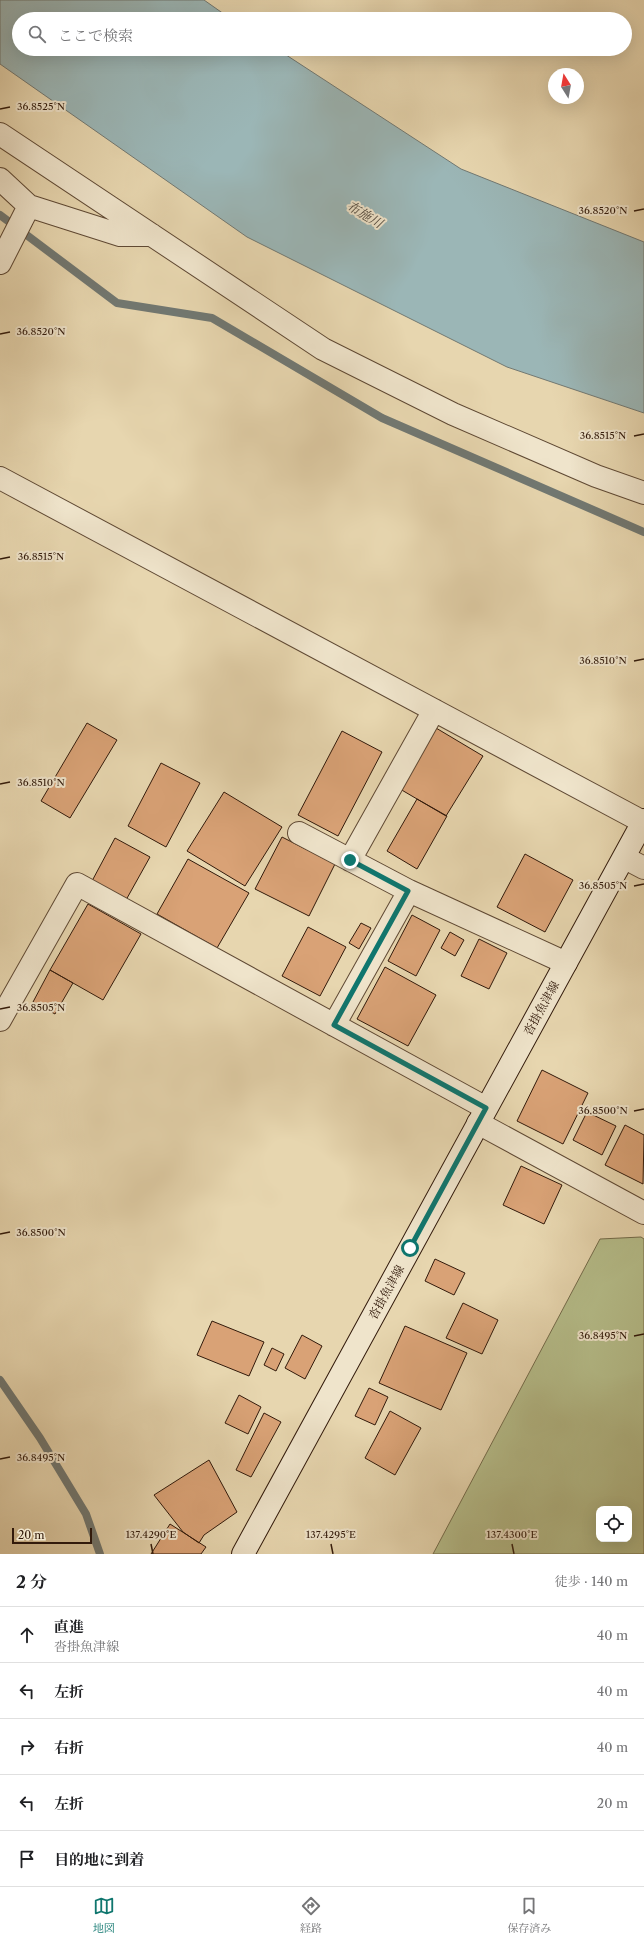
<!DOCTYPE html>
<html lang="ja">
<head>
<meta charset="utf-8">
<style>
	body { margin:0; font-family:"Libre Caslon Text","Noto Serif JP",serif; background:#f2f2f2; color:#202124 }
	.controls { position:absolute; right:12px; bottom:12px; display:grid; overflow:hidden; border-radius:8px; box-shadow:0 4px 16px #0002 }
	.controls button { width:36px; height:36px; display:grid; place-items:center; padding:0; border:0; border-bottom:1px solid #e0e0e0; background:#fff; color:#202124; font:20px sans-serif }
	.compass { position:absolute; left:548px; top:68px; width:36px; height:36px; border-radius:50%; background:#fff; box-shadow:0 4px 16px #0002; rotate:349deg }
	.scale { position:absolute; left:12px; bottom:10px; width:80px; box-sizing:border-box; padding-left:4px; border:2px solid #321a0b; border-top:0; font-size:11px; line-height:14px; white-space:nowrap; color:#321a0b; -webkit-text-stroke:3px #efe4cb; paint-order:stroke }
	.stop { position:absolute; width:12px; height:12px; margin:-9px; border:3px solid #0f766e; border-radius:50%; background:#fff }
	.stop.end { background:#0f766e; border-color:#fff; box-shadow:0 1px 4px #0008 }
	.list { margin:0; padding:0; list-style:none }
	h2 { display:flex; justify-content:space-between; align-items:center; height:52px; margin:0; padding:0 16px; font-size:17px }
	h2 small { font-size:13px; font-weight:400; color:#757577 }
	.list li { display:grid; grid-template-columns:26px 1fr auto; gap:12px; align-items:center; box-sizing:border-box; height:56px; padding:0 16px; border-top:1px solid #e0e0e0 }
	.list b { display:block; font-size:15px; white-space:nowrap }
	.list p { margin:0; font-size:13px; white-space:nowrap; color:#757577 }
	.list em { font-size:13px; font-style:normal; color:#757577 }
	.icon { flex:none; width:22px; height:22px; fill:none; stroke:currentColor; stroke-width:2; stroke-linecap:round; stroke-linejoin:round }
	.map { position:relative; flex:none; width:644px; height:1554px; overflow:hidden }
	.search { position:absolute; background:#fff; box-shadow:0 4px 16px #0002; left:12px; right:12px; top:12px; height:44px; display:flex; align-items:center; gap:10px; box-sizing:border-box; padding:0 14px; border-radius:22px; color:#757577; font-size:15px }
	.sheet { height:332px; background:#fff }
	nav { display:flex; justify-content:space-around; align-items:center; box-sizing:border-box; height:56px; border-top:1px solid #e0e0e0; background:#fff; font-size:11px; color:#757577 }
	nav a { display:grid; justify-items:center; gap:2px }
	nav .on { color:#0f766e }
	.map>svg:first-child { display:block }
	.green { fill:#b6be8b; stroke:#746c4b; fill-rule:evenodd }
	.water { fill:#9bb6b6; stroke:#717872 }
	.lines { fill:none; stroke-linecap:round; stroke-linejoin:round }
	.stream { stroke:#717872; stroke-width:8 }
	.building { fill:#d9a276; stroke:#321a0b }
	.minor-casing { stroke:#5f4934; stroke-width:24 }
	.secondary-casing { stroke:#321a0b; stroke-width:24 }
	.minor { stroke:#efe4cb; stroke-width:22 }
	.secondary { stroke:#efe4cb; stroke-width:22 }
	.route { stroke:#0f766e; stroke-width:5 }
	.ticks { fill:none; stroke:#321a0b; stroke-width:1.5 }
	.labels { text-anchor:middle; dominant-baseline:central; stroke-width:4; stroke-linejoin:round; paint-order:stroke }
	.street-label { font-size:12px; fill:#321a0b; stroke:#efe4cb }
	.water-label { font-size:13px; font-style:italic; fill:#52493e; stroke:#efe4cb }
	.ticks-label { font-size:10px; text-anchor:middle; fill:#321a0b; stroke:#efe4cb; stroke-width:4; stroke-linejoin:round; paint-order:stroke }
</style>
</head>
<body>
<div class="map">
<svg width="644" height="1554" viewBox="0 0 644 1554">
	<rect width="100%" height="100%" fill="#e7d6af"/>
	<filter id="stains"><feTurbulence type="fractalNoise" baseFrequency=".005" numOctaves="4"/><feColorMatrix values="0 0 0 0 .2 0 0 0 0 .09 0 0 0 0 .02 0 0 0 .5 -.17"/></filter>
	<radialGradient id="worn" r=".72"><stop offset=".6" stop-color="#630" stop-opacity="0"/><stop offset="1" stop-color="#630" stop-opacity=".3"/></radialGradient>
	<path class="green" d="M641 1237 644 1239V1554H433L600 1239ZM599 1509H629V1539H599Z"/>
	<path class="water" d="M0 0H204L231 19H19V49H277L461 169 644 242V413L507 367 247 237 0 64Z"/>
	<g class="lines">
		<path class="stream" d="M0 215 117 303 212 318 382 418 644 532
			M0 1380 40 1438 86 1514 100 1554"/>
	</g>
	<path class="building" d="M87 723 117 740 70 818 41 801Z
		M436 728 483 756 446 816 400 789Z
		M342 731 382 752 338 836 298 815Z
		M161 763 200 783 166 847 128 826Z
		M224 792 282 827 245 886 187 851Z
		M417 799 447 816 417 869 387 851Z
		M282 837 335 864 309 916 255 889Z
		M115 838 150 857 126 900 92 881Z
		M525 854 573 880 545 932 497 907Z
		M188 859 249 893 217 948 157 914Z
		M88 904 141 934 103 1000 50 970Z
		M412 915 440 930 416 976 388 961Z
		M361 923 371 928 359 949 349 943Z
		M308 927 346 947 320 996 282 976Z
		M450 932 464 940 455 956 441 948Z
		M479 939 507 953 489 989 461 976Z
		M385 967 436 995 408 1046 357 1019Z
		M50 970 73 983 55 1014 33 1002Z
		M542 1070 588 1093 563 1144 517 1121Z
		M587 1112 616 1126 602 1155 573 1140Z
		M625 1125 644 1135 643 1184 605 1165Z
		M521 1166 562 1185 544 1224 503 1205Z
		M435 1259 465 1273 454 1295 425 1281Z
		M463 1303 498 1320 482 1354 446 1338Z
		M212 1321 264 1342 249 1376 197 1355Z
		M405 1326 467 1353 441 1410 379 1383Z
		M302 1335 322 1346 305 1379 285 1368Z
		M272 1348 284 1354 276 1371 264 1365Z
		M369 1388 388 1397 375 1425 355 1416Z
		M239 1395 261 1407 248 1434 225 1423Z
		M390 1411 421 1428 395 1475 365 1458Z
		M264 1413 281 1422 251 1477 236 1470Z
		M209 1460 237 1512 204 1535 199 1543 183 1532 154 1495Z
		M170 1524 206 1547 201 1554H151Z"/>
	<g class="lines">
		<defs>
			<path id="minor" d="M0 134 323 349 453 414 596 476 644 493
				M0 179 29 206 120 235H152
				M0 263 29 206
				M0 478 643 822
				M299 833 409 891 334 1025
				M625 858 644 868
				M350 860 434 710
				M409 891 566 963
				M0 1020 77 884 486 1108
				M478 1123 644 1213"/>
			<path id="secondary" d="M243 1554 644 820"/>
		</defs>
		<use href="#minor" class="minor-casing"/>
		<use href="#secondary" class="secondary-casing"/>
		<use href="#minor" class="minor"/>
		<use href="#secondary" class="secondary"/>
	</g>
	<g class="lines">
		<path class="route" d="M350 860 408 891 334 1025 486 1108 410 1248"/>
	</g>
	<path class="ticks" d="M0 109 10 107M634 211 644 209M0 334 10 332M634 436 644 434M0 559 10 557M634 661 644 659M0 784 10 782M634 886 644 884M0 1009 10 1007M634 1111 644 1109M0 1234 10 1232M634 1336 644 1334M0 1459 10 1457M151 1544 153 1554M331 1544 333 1554M512 1544 514 1554"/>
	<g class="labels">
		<g class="street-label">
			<text transform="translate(541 1008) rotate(-61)">沓掛魚津線</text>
			<text transform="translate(386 1292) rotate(-61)">沓掛魚津線</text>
		</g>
		<g class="water-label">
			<text transform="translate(365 214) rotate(31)">布施川</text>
		</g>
	</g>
	<g class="ticks-label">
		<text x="41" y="110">36.8525°N</text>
		<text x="603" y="214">36.8520°N</text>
		<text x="41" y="335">36.8520°N</text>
		<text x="603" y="439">36.8515°N</text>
		<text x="41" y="560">36.8515°N</text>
		<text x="603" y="664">36.8510°N</text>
		<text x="41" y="786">36.8510°N</text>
		<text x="603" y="889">36.8505°N</text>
		<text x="41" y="1011">36.8505°N</text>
		<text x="603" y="1114">36.8500°N</text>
		<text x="41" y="1236">36.8500°N</text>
		<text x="603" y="1339">36.8495°N</text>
		<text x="41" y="1461">36.8495°N</text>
		<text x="151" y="1538">137.4290°E</text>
		<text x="331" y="1538">137.4295°E</text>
		<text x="512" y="1538">137.4300°E</text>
	</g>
	<rect width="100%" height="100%" filter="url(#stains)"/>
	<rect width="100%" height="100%" fill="url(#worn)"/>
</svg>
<div class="controls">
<button><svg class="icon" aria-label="locate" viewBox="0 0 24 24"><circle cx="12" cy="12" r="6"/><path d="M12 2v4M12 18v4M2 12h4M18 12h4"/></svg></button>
</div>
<svg class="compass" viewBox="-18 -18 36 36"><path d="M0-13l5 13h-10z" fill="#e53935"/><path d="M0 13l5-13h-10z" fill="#757577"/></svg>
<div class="scale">20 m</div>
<div class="stop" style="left:410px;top:1248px"></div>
<div class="stop end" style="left:350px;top:860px"></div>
<div class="search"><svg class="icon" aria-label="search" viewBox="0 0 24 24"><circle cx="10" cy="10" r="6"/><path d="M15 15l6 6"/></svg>ここで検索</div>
</div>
<section class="sheet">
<h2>2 分<small>徒歩 · 140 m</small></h2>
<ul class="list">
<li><svg class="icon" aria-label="ahead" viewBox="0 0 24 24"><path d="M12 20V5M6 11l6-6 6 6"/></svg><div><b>直進</b><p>沓掛魚津線</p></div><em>40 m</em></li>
<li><svg class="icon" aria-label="left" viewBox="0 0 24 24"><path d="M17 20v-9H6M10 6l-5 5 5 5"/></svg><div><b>左折</b></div><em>40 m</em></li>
<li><svg class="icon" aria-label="right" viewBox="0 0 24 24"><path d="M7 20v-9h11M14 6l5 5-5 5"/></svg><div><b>右折</b></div><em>40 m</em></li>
<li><svg class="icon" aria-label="left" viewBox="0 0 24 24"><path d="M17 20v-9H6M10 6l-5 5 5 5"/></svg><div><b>左折</b></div><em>20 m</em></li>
<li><svg class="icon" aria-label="arrive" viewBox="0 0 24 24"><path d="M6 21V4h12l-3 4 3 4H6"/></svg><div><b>目的地に到着</b></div></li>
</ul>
</section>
<nav>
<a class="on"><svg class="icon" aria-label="map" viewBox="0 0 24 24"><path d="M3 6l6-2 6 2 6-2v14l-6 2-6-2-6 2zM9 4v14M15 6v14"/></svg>地図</a>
<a><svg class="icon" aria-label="directions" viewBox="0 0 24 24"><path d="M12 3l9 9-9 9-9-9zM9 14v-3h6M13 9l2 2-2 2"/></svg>経路</a>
<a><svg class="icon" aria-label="saved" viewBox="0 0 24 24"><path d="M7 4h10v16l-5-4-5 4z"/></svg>保存済み</a>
</nav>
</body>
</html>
